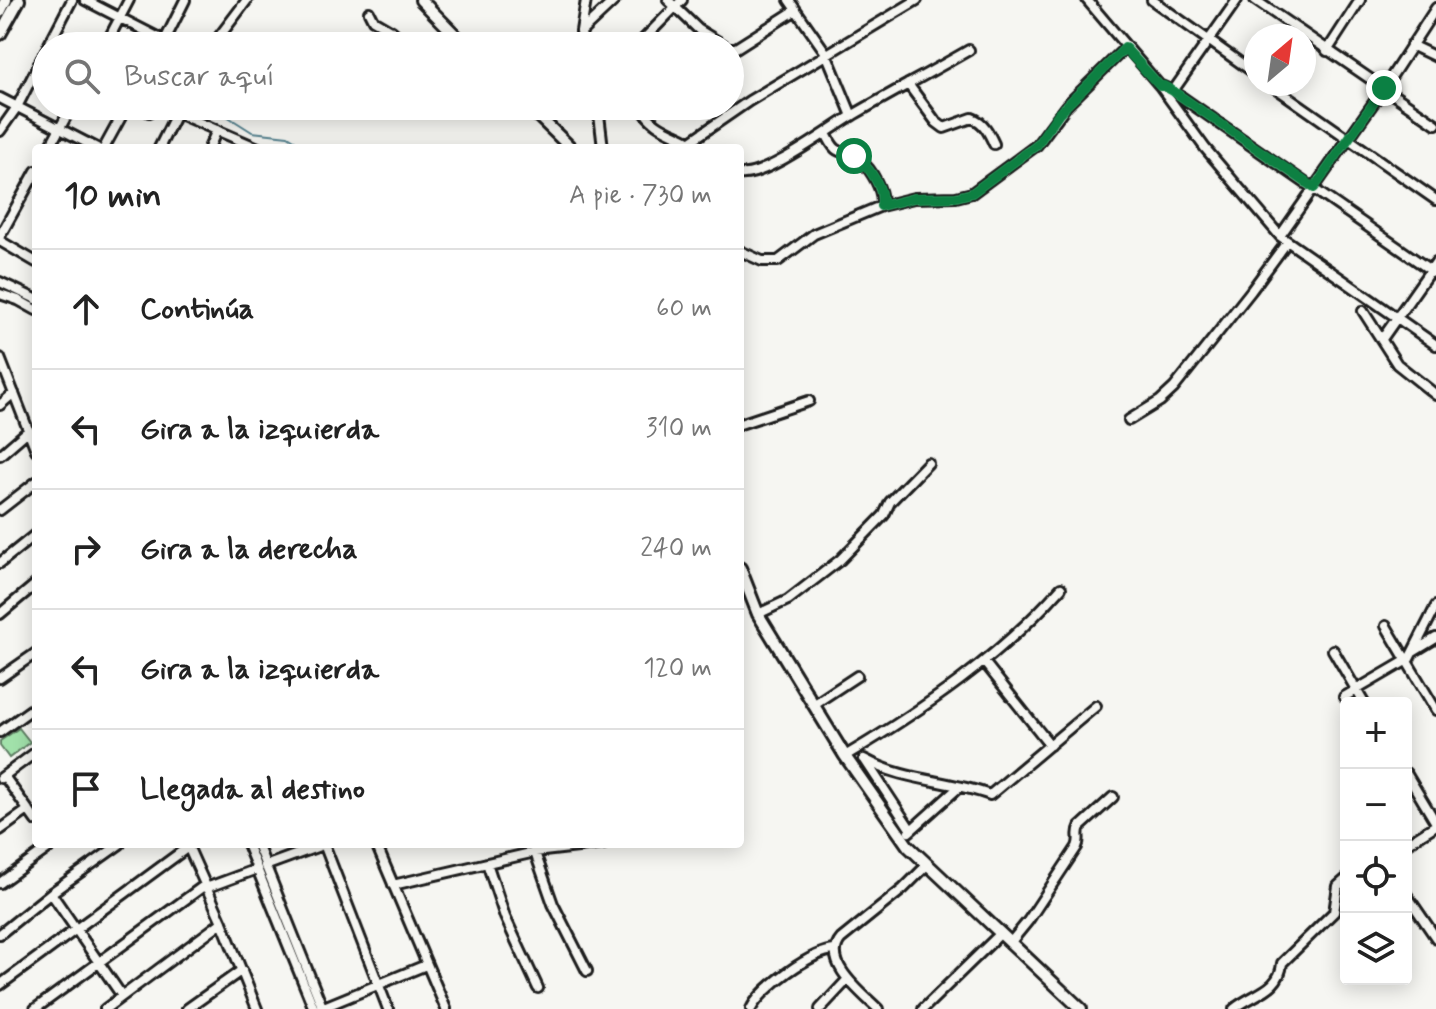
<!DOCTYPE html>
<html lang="es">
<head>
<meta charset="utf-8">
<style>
	body { margin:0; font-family:Mynerve,sans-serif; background:#f6f6f6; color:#222 }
	.controls { position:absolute; right:24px; bottom:24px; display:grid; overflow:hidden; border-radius:8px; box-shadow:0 4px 20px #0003 }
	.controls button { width:72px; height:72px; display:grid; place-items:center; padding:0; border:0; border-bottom:2px solid #e0e0e0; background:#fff; color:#222; font:40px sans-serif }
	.compass { position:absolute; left:1244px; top:24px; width:72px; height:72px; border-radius:50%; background:#fff; box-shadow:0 4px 20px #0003; rotate:29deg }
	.stop { position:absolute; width:24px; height:24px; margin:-18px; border:6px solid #0b8043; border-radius:50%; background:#fff }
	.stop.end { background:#0b8043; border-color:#fff; box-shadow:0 2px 8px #0008 }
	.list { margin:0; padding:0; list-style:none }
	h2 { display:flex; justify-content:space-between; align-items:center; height:104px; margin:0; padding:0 32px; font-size:34px }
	h2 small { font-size:26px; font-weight:400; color:#767676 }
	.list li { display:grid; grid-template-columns:52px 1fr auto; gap:24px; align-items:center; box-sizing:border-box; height:120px; padding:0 32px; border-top:2px solid #e0e0e0 }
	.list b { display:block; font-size:30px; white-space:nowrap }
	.list em { font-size:26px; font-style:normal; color:#767676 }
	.icon { flex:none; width:44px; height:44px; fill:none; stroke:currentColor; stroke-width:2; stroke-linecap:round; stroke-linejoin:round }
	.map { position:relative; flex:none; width:1436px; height:1009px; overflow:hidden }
	.search { position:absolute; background:#fff; box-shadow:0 4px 20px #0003; left:32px; top:32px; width:712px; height:88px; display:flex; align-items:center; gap:20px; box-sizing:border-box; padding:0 28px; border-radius:44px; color:#767676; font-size:30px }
	.panel { position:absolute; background:#fff; box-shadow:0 4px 20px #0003; left:32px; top:144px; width:712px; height:704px; border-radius:8px }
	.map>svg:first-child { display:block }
	.green { fill:#a1e1aa; stroke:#5e7e63; stroke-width:2 }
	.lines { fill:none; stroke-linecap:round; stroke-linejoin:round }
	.stream { stroke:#568390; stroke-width:2 }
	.minor-casing { stroke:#1c1c1c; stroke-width:14 }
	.tertiary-casing { stroke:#1c1c1c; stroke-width:16 }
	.minor { stroke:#f6f6f2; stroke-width:8 }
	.tertiary { stroke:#f6f6f2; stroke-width:10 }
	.route { stroke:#0b8043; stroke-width:10 }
</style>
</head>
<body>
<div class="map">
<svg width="1436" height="1009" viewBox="0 0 1436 1009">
	<rect width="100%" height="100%" fill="#f6f6f2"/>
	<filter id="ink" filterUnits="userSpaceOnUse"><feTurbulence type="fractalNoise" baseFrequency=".0125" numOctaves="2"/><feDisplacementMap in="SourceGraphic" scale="16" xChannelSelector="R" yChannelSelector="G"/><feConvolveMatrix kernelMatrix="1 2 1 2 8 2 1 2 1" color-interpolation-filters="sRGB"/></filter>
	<g filter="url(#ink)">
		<path class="green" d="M19 728 30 742 9 758 0 746V741Z"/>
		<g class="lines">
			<path class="stream" d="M211 106 252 132 288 136 307 148
				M0 287 13 293"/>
			<defs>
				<path id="minor" d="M85 0 175 46
					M668 0 699 30 725 46
					M789 0 826 53 852 116
					M1087 0 1160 86 1205 148 1280 236 1436 345
					M1152 0 1256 74
					M1255 0 1436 124
					M369 12 373 20 392 31 408 46
					M581 31 586 0
					M1411 45 1436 57
					M48 46 72 0
					M105 46 129 0
					M162 46 185 0
					M212 46 247 0
					M583 46 581 32 615 0
					M637 46 682 0
					M730 48H736L796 10
					M1327 51 1360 0
					M908 84 936 122 944 128 972 118C984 122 989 133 994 144
					M1270 84 1436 200
					M1161 86 1173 91 1436 274
					M1173 91 1237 0
					M0 98 97 148
					M139 106 149 112 160 106
					M161 106 258 148
					M598 106 603 148
					M641 106C654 132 679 132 700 148
					M0 131 17 107 46 50
					M826 133C838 161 843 146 860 160 871 169 885 192 881 206
					M691 141 749 101 917 0
					M49 148 72 106
					M104 148 127 106
					M159 148 177 112
					M209 148 217 130
					M740 174C765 178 831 128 855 114 893 92 931 72 969 50
					M0 236 36 171
					M1280 236 1384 88 1436 8
					M0 241 36 262
					M740 251 762 261H778L814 234 881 206 914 198 956 197 972 193 1037 145 1066 106 1125 48
					M0 282 36 299
					M0 294 18 300 36 310
					M1363 311 1397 364 1436 395
					M1382 339 1436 262
					M0 358 36 450
					M0 405 14 393
					M1129 420 1160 401 1174 388 1251 291 1287 242
					M740 424 809 401
					M0 455 29 430
					M0 510 36 482
					M0 563 36 534
					M0 614 36 584
					M758 614 788 600 840 560 884 515 890 502 928 463
					M1386 626 1436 710
					M1333 650 1364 703
					M1413 652 1436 638
					M984 662 1050 745
					M0 678 36 653
					M1344 697 1409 659 1436 606
					M813 705 857 676
					M0 732 36 706
					M845 756C924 709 1000 657 1061 588
					M864 759C906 782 947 779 990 795L1096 706
					M865 760 911 830
					M1406 773 1436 823
					M4 776 36 821
					M1 778 36 752
					M0 830 28 810
					M909 832 958 788
					M187 844 222 922 257 1009
					M247 844 314 1009
					M257 844 323 1009
					M324 844 388 1009
					M376 844 446 1009
					M532 844 553 904 587 971
					M1406 844 1436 825
					M487 863 505 917 538 988
					M265 866 325 844
					M0 883 54 844
					M393 885 535 852 604 844
					M206 888 257 869
					M51 893 122 996
					M1406 894 1436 938
					M0 934 51 893 120 844
					M1010 943 1028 921 1077 847C1081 839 1076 834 1080 827L1113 797
					M0 985 188 847
					M35 1009 205 885
					M105 1009 222 922
					M187 1009 242 970
					M319 1009 426 965
					M751 1009C761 988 812 951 835 950
					M820 1009 848 979
					M878 1009C863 994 821 962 841 939L903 889 927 865
					M923 1009 1001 933
					M1234 1009C1253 993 1280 991 1282 963L1334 912 1338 886 1346 879"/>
				<path id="tertiary" d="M421 0 466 46
					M0 12 6 0
					M0 34 19 0
					M528 106 571 148
					M740 568 758 614 845 756 908 846 1081 1009"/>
			</defs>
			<use href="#minor" class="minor-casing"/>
			<use href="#tertiary" class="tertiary-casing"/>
			<use href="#minor" class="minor"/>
			<use href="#tertiary" class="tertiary"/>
		</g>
	</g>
	<g class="lines" filter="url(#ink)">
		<path class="route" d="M854 156C868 164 886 190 881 206L914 198 956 197 972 193 1037 145 1059 113 1125 48 1160 86H1164L1173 91 1314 188 1384 88"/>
	</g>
</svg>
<div class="controls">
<button>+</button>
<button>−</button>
<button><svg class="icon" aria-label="locate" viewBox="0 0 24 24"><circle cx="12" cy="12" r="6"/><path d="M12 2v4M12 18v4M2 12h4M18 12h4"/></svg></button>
<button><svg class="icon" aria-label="layers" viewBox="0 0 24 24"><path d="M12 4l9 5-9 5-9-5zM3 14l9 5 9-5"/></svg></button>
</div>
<svg class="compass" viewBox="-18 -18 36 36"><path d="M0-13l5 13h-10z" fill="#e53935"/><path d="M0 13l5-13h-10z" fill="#767676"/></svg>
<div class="stop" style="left:854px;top:156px"></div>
<div class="stop end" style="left:1384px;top:88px"></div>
<div class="search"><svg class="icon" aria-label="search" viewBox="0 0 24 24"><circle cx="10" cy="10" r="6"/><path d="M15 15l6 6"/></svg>Buscar aquí</div>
<section class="panel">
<h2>10 min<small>A pie · 730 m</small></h2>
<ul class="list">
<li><svg class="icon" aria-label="ahead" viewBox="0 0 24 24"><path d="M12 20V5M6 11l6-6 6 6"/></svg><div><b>Continúa</b></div><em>60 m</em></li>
<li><svg class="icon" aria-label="left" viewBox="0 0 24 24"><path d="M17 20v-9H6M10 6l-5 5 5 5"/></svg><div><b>Gira a la izquierda</b></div><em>310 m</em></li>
<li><svg class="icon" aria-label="right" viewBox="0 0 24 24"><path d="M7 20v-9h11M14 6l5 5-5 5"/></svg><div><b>Gira a la derecha</b></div><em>240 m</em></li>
<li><svg class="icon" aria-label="left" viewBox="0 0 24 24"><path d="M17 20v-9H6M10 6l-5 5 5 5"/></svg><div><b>Gira a la izquierda</b></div><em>120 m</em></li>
<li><svg class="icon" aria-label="arrive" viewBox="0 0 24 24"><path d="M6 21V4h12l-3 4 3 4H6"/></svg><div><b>Llegada al destino</b></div></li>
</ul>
</section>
</div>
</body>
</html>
